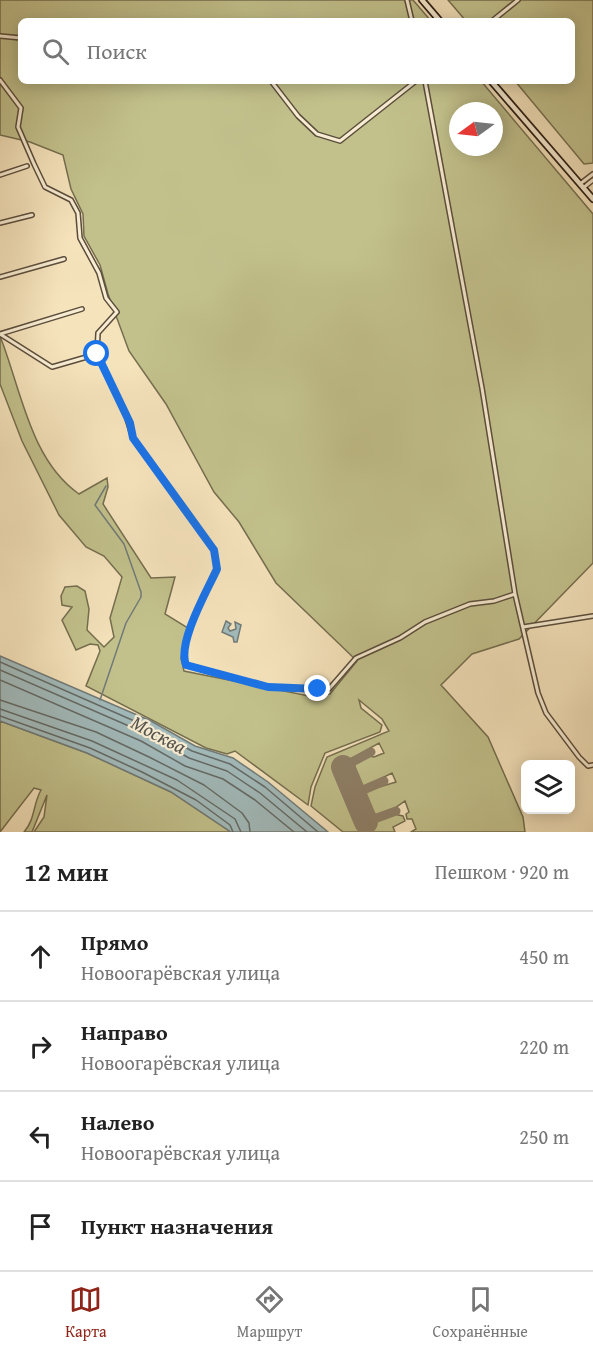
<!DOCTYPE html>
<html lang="ru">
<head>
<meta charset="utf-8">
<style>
	body { margin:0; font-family:"Gentium Book Plus",serif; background:#f6f6f6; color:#222 }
	.controls { position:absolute; right:18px; bottom:18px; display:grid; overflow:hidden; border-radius:9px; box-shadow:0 3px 15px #0003 }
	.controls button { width:54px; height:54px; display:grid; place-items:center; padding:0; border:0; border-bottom:2px solid #e0e0e0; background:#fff; color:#222; font:30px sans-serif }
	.compass { position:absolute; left:449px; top:102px; width:54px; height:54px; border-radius:50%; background:#fff; box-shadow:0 3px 15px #0003; rotate:255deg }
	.stop { position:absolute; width:18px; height:18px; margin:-14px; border:4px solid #1a73e8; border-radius:50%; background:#fff }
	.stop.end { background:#1a73e8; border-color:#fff; box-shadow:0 2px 6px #0008 }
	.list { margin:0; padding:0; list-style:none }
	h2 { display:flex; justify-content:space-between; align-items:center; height:78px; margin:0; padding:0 24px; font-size:26px }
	h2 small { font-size:20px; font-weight:400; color:#767676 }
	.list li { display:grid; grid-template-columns:39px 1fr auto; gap:18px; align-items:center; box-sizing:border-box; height:90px; padding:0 24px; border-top:2px solid #e0e0e0 }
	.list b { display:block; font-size:22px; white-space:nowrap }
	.list p { margin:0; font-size:20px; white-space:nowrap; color:#767676 }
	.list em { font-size:20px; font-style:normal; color:#767676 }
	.icon { flex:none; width:33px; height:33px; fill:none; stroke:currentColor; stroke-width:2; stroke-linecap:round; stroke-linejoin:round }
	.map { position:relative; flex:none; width:593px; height:832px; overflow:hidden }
	.search { position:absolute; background:#fff; box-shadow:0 3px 15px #0003; left:18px; right:18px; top:18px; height:66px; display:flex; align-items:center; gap:15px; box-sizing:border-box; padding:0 21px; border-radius:9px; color:#767676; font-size:22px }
	.sheet { height:438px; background:#fff }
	nav { display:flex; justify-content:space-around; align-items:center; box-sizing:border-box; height:84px; border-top:2px solid #e0e0e0; background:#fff; font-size:16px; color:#767676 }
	nav a { display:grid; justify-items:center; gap:3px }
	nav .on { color:#8f2418 }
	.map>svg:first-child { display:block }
	.green { fill:#c2c18c; stroke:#756e4f; stroke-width:1.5; fill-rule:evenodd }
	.water { fill:#a2bbbc; stroke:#717b78; stroke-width:1.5 }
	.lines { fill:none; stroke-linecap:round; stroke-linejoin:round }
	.shore { stroke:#656b67; stroke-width:1.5 }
	.stream { stroke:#717b78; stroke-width:1.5 }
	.taxiway { stroke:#8e7f67; stroke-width:9 }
	.runway { stroke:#8e7f67; stroke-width:24 }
	.street-casing { stroke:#5b4d3c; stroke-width:6 }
	.secondary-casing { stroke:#281b12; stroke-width:8 }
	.street { stroke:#f8edd3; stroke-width:3 }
	.secondary { stroke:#f8edd3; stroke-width:4.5 }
	.route { stroke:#1a73e8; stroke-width:8 }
	.labels { text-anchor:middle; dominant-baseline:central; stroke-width:4.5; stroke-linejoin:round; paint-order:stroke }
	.water-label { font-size:20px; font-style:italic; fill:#53534e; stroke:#f8edd3 }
</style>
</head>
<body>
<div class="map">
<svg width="593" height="832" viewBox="0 0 593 832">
	<rect width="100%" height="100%" fill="#f5e3bc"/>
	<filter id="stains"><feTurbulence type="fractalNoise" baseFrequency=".00333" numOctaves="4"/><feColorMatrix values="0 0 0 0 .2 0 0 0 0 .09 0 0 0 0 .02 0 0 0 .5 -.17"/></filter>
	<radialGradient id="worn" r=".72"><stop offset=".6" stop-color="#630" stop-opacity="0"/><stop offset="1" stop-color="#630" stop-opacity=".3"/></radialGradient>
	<path class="green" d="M0 0H413L431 21H21V81H481L593 214V563L519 639 472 654 441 685 488 737 523 817 525 832H411L416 829 412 819H407L406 814 409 812 405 801 392 810 377 815 371 812 365 797 366 791 396 782 392 773 364 787C356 783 353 772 355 764L369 756 374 757 384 753 379 743 334 768 359 827 394 814 403 816 405 821 393 827 395 832H343L311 806 315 787 327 757 389 731 382 719 359 700 361 708 382 725 380 732 325 753 311 787 308 805 235 751 227 754 206 748 86 686 100 651 98 645 90 644 76 650 62 620 72 607 62 605 61 596 65 587 77 586 85 591 89 609 87 630 104 647 114 637 110 618 122 577 104 556 86 547 59 515 22 441 0 384V336C21 389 30 460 79 494L107 478 108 487 103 504 151 578 175 577 165 614 188 628 181 658 184 671 309 696 330 694 357 661 276 583 239 522 214 492 166 404 129 351 108 294 100 265 84 236 83 214 71 189 63 155 30 142 0 135ZM458 111H494V147H458Z
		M448 0H593V163L584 164 515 81H572V21H466Z
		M0 721 87 753 171 792 231 832H34L44 817 47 795 32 832H24C35 820 33 804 41 790L34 788 0 832Z"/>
	<path class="water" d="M226 621 231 624 228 628 230 631 236 629 235 622 241 625 237 642H234L233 637 222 632Z
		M0 656 151 721 195 746 233 758 268 782 328 832H231L171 792 87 753 0 721Z"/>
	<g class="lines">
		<path class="shore" d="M0 662 148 727 192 751 230 764 265 787 318 832
			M0 670 145 733 189 758 227 771 260 793 307 832
			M0 680 141 741 185 766 223 779 255 800 294 832
			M0 700 96 732 149 757 204 785 242 813 249 823 250 832
			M0 709 92 741 177 780 235 819 241 832
			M0 716 90 748 142 772 196 800 230 825 233 832"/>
		<path class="stream" d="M100 700 126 623 141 597V592L124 544 95 505 106 486"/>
		<path class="taxiway" d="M343 767 371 752
			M354 794 384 781
			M366 822 396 811"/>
		<path class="runway" d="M343 767 366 822"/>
		<defs>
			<path id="street" d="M407 0 412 21
				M492 21 518 0
				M0 36 21 38
				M0 80 21 108 18 127 34 164 45 187 71 200 78 213 80 238 99 273 106 298 117 312 98 333 97 354 125 412 133 438 214 550 217 569C207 591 177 642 186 665L268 687 329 689 356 658 400 638 425 622 470 604 494 601 515 594
				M271 81 298 116 317 134 340 141 416 81
				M425 81 482 388 515 594 538 693 546 713 579 757 588 766 593 765
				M0 175 27 166
				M580 184 593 174
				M583 188 593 180
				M0 223 32 215
				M0 277 64 259
				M0 334 52 367 97 354
				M0 334 82 309
				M523 627 593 616"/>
			<path id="secondary" d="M422 0 440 21
				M491 81 593 199"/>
		</defs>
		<use href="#street" class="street-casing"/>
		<use href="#secondary" class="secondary-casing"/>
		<use href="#street" class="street"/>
		<use href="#secondary" class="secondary"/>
	</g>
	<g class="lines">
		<path class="route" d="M97 354 130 423 133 438 214 550 217 569C207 591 177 643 186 665L268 687 318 689"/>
	</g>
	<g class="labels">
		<g class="water-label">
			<text transform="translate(159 734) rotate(28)">Москва</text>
		</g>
	</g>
	<rect width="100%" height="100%" filter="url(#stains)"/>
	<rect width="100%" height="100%" fill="url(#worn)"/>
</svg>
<div class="controls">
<button><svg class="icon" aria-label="layers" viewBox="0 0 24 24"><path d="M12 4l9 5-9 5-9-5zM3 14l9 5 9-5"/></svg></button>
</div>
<svg class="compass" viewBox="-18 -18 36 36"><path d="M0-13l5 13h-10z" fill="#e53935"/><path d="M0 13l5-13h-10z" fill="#767676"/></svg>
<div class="stop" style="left:97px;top:354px"></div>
<div class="stop end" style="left:318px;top:689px"></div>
<div class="search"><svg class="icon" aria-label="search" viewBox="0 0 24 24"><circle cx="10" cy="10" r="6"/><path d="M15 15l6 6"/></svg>Поиск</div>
</div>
<section class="sheet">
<h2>12 мин<small>Пешком · 920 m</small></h2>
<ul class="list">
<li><svg class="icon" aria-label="ahead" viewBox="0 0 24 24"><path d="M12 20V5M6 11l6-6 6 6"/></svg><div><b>Прямо</b><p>Новоогарёвская улица</p></div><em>450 m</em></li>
<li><svg class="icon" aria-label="right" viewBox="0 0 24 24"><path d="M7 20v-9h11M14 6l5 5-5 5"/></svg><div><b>Направо</b><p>Новоогарёвская улица</p></div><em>220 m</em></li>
<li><svg class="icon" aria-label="left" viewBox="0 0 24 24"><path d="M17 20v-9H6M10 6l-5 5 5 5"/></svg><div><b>Налево</b><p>Новоогарёвская улица</p></div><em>250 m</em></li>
<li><svg class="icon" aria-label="arrive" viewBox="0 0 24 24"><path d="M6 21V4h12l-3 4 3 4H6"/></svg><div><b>Пункт назначения</b></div></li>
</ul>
</section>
<nav>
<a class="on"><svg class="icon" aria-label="map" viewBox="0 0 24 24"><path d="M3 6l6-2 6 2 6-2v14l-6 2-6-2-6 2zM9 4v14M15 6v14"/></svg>Карта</a>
<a><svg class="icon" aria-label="directions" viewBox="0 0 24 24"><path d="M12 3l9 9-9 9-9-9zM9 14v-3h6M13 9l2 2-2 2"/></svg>Маршрут</a>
<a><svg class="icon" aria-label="saved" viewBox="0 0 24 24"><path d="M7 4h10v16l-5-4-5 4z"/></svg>Сохранённые</a>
</nav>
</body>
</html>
